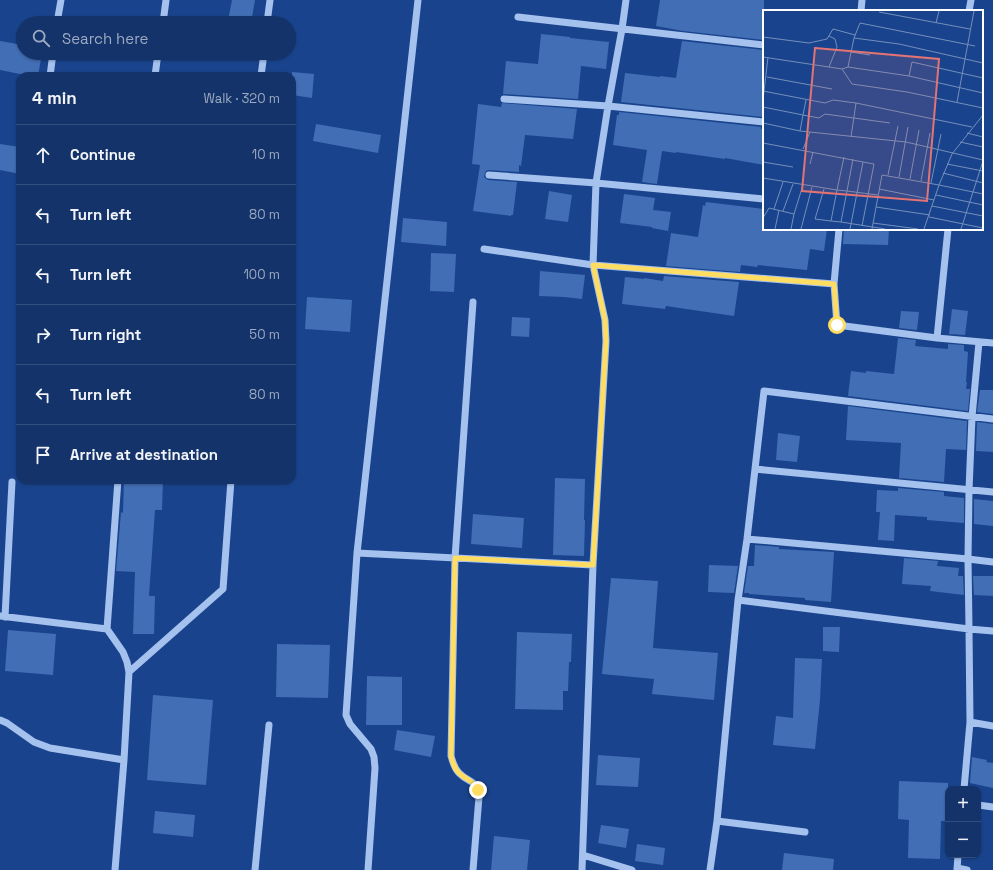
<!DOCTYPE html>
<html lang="en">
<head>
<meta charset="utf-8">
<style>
	body { margin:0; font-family:"Space Grotesk",sans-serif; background:#203f72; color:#f1f3f6 }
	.controls { position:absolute; right:12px; bottom:12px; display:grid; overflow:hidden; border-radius:8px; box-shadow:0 1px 3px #0004 }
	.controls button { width:36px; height:36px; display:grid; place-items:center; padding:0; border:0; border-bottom:1px solid #324e7e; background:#13336a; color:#f1f3f6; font:20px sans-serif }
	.stop { position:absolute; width:12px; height:12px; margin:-9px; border:3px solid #ffdc62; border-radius:50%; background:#fff }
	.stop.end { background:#ffdc62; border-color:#fff; box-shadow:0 1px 4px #0008 }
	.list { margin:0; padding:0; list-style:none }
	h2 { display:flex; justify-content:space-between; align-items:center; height:52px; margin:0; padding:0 16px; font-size:17px }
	h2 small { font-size:13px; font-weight:400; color:#9daac1 }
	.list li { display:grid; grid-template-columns:26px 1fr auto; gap:12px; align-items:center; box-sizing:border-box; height:60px; padding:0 16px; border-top:1px solid #324e7e }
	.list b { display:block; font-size:15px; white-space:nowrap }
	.list em { font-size:13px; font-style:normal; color:#9daac1 }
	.icon { flex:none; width:22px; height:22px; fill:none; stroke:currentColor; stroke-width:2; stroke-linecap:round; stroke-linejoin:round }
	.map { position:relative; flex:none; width:993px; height:870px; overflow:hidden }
	.search { position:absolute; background:#13336a; box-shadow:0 1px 3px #0004; left:16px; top:16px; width:280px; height:44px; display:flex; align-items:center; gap:10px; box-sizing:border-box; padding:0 14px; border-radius:22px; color:#9daac1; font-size:15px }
	.panel { position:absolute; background:#13336a; box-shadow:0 1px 3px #0004; left:16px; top:72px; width:280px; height:412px; border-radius:12px }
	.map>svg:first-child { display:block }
	.building { fill:#426eb5 }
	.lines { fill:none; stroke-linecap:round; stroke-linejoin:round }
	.minor { stroke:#a5c1ee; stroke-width:7 }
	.route { stroke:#ffdc62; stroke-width:5 }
	.inset-road { fill:none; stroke:#758fbb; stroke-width:1 }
	.view { fill:#e47373; fill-opacity:0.15; stroke:#e47373; stroke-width:2 }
	.inset-edge { fill:none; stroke:#fff; stroke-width:2 }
</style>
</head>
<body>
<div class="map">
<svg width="993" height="870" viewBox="0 0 993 870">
	<rect width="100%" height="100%" fill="#19448d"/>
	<path class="building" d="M232 0H255L251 23H240L228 21Z
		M660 0H764V40L683 31 656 26Z
		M541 34 570 37V38L609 42 606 69 581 66 578 99 503 94 506 61 538 64Z
		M0 41 23 45V53H42L38 76H30L0 70Z
		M682 41 764 50V110L763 117 621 102 625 73 660 77V76L676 78Z
		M292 72 314 74 312 98 292 95Z
		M502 103 577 109 573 139 525 135 521 166 519 165V172L489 170 486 171 485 173 484 177 488 180 517 182 513 215H511V216L473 211 480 165 472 164 478 104 501 107Z
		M619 112 761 127V129H764V165L725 158V159L676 152V153L662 151 657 184 642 182 647 150 613 145 617 115H619Z
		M316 124 381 135 378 153 313 141Z
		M0 144 20 147V174L0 170Z
		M549 191 572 195 568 222 545 219Z
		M624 194 655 198 653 210 671 212 668 231 652 228V227L620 223Z
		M706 202 764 209 762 229H827L824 251 810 249 807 270 758 265 757 267 741 265 740 272 666 266 671 233 698 237 703 205 705 206Z
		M403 218 447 222 446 246 401 242Z
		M844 229H889L888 245 843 244Z
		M431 253 456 254 454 292 430 291Z
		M540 271 585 275 582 299 564 297 539 296Z
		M664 276 739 282 734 316 666 306 665 309 622 304 625 277 644 279V278L663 281Z
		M307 297 352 300 350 332 305 329Z
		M952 309 968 311 965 335 949 334Z
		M901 311 919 312 917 330 899 328Z
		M512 317 530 318 529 337 511 336Z
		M898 338 916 340 915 346 948 349V344L964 345V351L968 352 966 382H967L966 389H970L968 411 848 396 851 371 866 373V371L894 374Z
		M980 390H993V414L977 412Z
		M848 406 967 421 966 450 946 449 944 482 899 478 901 443 846 440Z
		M977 422 993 424V452L976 451Z
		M778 433 800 436 797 462 776 460Z
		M555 478 585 479 584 520H585L584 556 553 555Z
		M124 480H163L162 510H155L149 596H155L154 634H133L135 572 116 571 121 512 123 513Z
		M898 488 944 492V496L964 498V523L927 520V517L895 515 894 541 878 540 880 512H876L877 490 898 491Z
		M974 499 993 501V526L974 524Z
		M473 514 524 518 522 548 471 544Z
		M755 545 779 547V549L834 552 831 602 805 600V598L749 594V593H744L748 566H754Z
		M904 558 938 561 937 566 959 568 958 576H963L964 595 930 591 931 586 902 584Z
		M709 565 738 566 734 593 708 592Z
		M973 576H993V596L974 595Z
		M611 578 658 581 653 648 718 653 714 700 652 694 654 679 602 674Z
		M823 627H840L839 652 823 651Z
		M8 630 56 634 53 675 5 671Z
		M517 632 572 634 571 662H569L568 691H563V710L515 709Z
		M277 644 330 645 328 698 276 697Z
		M795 658 822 659 820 700 815 749 773 745 776 716 793 718Z
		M367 676 402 677V725H366Z
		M153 695 213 700 206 785 147 780Z
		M397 730 435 736 431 757 394 750Z
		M598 755 640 758 638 787 596 785Z
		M972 757 987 760 986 762 993 763V788L970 783Z
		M899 781 948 783V821H941L940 859 908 858 909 820 898 819Z
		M155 811 195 815 193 837 153 833Z
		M601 825 629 829 626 848 598 843Z
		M494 836 530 840 527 870H491Z
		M637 844 665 848 663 865 635 861Z
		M784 853 834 859 833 870H782Z"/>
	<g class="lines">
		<path class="minor" d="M861 11 862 0
			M969 11 971 0
			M518 17 764 45
			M57 23 61 0
			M163 23 166 0
			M267 23 270 0
			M50 76 53 53
			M155 76 158 53
			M261 76 264 53
			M504 99 608 106 764 122
			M489 175 596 183 764 199
			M839 229 834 284 837 325 937 338 993 343
			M484 249 593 265 834 284
			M937 338 948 229
			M993 419 764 391 755 469 993 492
			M747 539 968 559 969 490 972 417 979 342
			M357 553 418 0
			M738 600 969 629 968 559 993 562
			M0 616 107 629
			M5 617 12 482
			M129 672 223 589 231 480
			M0 720 7 723 34 742 50 748 124 760
			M970 722 993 726
			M964 789 970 722 969 629 993 631
			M978 805 993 807
			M717 821 805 832
			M583 855 632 870
			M957 868 967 870
			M115 870 124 760 129 672 127 662 123 652 107 629 118 480
			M255 870 269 725
			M368 870 375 768 374 757 371 749 350 724 346 715 357 553 593 565
			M473 870 479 797C476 778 470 784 459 773 454 768 453 762 451 756L455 558 473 302
			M582 870 593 565 606 341 605 320 593 265 596 183 608 106 622 29 626 0
			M710 870 717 821 738 600 747 539 755 469
			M957 870 958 855"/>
	</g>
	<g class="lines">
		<path class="route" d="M478 790C472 779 468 781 460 774 454 769 453 763 451 756L455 558 593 565 606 341 605 320 593 265 834 284 837 325"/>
	</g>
	<g transform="translate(763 10)">
		<rect width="220" height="220" fill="#19448d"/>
		<path class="inset-road" d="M116 2 207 19M173 13 176 1M0 27 46 33 64 29 70 19 92 25M91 28 136 34 220 53M88 42 107 45M0 47 79 59 85 57 146 66 220 83M66 57 74 37 72 29 66 26M85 57 91 28 97 13 212 36M79 59 89 74 144 82 220 98M146 66 149 52 220 68M4 67 69 79M0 81 62 93 70 90 93 93 88 127M0 90 5 47M43 90 40 105 56 108 62 104 127 113M194 92 211 1M93 93 209 117M0 97 40 105 37 121M0 113 37 121 143 132 220 150M204 123 220 127M197 132 220 137M0 133 100 152M40 139 47 122M81 147 74 180 84 181 78 212 122 219M90 149 84 181 115 185M0 152 30 157M47 154 50 142M184 154 220 161M180 163 220 173M125 165 135 116M136 167 145 117M0 168 74 180 68 211 78 212M147 169 156 120M158 171 167 123M168 173 178 124M61 179 52 209 68 211M116 179 171 190M173 185 220 195M169 196 220 206M113 197 167 205M11 199 20 172M20 201 30 174M31 204 40 175M166 207 220 218M0 208 6 198 31 204 28 219M110 213 155 219M12 219 16 200M38 219 49 177M87 219 100 152 111 154 99 216M109 219 119 165 176 175 189 144 220 105M161 219 176 175 220 184M198 219 220 151"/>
		<path class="view" d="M52 38 176 49 164 191 39 181Z"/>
		<rect width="220" height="220" class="inset-edge"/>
	</g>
</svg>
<div class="controls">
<button>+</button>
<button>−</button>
</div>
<div class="stop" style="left:837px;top:325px"></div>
<div class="stop end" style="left:478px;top:790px"></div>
<div class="search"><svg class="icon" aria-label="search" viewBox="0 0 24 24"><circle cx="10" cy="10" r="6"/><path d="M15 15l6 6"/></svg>Search here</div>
<section class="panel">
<h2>4 min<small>Walk · 320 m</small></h2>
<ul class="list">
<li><svg class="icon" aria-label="ahead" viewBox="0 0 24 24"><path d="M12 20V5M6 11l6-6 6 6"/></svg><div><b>Continue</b></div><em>10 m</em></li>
<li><svg class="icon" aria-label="left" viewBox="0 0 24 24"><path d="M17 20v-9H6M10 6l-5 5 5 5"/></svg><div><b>Turn left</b></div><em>80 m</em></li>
<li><svg class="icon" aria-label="left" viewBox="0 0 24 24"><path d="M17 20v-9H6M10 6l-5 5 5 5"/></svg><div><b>Turn left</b></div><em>100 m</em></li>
<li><svg class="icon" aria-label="right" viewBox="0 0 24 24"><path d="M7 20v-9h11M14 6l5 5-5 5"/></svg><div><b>Turn right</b></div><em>50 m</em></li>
<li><svg class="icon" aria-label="left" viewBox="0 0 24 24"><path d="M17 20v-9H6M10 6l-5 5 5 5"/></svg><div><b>Turn left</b></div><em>80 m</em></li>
<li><svg class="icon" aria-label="arrive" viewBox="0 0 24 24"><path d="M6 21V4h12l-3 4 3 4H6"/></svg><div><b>Arrive at destination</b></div></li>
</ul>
</section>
</div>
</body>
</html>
